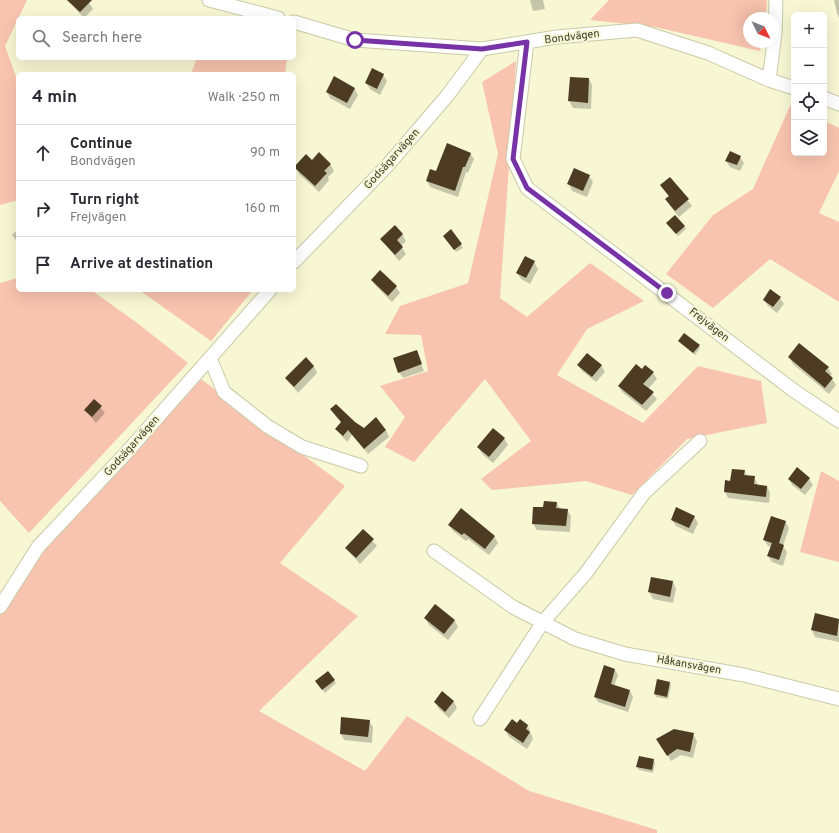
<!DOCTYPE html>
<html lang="en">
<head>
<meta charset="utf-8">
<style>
	body { margin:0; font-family:Overpass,sans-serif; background:#f7f7f7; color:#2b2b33 }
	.controls { position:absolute; right:12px; top:12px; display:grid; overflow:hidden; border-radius:6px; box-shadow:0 4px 16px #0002 }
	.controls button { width:36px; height:36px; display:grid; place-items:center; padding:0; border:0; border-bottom:1px solid #e1e1e2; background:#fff; color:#2b2b33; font:20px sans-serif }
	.compass { position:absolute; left:743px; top:12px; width:36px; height:36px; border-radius:50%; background:#fff; box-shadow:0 4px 16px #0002; rotate:133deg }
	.stop { position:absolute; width:12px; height:12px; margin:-9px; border:3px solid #7733a6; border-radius:50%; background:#fff }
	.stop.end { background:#7733a6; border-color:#fff; box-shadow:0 1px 4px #0008 }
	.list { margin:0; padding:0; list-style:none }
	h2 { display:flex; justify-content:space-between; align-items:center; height:52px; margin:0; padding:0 16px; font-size:17px }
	h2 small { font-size:13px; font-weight:400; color:#7c7c81 }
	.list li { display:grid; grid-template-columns:26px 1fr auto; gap:12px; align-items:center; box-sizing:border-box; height:56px; padding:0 16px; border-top:1px solid #e1e1e2 }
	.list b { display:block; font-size:15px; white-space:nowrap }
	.list p { margin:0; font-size:13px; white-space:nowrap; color:#7c7c81 }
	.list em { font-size:13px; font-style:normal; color:#7c7c81 }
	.icon { flex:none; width:22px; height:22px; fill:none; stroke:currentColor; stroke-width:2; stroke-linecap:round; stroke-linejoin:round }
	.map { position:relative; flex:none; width:839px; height:833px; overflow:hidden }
	.search { position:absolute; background:#fff; box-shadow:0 4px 16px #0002; left:16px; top:16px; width:280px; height:44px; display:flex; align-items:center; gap:10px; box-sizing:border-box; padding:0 14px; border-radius:6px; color:#7c7c81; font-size:15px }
	.panel { position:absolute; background:#fff; box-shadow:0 4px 16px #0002; left:16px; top:72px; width:280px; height:220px; border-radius:6px }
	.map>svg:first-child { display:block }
	.green { fill:#f8c4af }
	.shadow { fill:#0003 }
	.building { fill:#4d3c23 }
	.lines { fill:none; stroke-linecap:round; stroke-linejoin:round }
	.minor-casing { stroke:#cacaa8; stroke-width:15 }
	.minor { stroke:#fff; stroke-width:13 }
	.route { stroke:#7733a6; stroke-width:5 }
	.labels { text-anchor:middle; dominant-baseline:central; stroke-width:4; stroke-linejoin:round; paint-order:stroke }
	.street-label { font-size:11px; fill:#3e3e30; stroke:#f7f7d4 }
</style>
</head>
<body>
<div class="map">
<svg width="839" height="833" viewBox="0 0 839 833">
	<rect width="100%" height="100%" fill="#f7f7d4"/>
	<path class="green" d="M0 0H27L5 46 18 82V200L0 205Z
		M609 0H767L766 18H749V42H762L760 51 655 27 590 20Z
		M197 58H287L285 74H191Z
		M516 61 500 298 527 317 590 263 644 301 587 329 557 375 643 423 698 366 761 381 767 423 687 439 632 495 586 481 492 490 481 479 531 441 485 379 414 462 385 447 405 417 380 386 428 371 421 335 385 334 400 306 468 283 498 154 482 82Z
		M790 106 794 107V153H824V121L839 128V171L819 213 839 222V302L770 259 713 308 666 274 713 215 753 189Z
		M18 278V290H91L136 322 188 363 29 533 0 501V283Z
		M139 290H253L211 341Z
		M201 379 345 486 280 563 358 616 259 711 365 771 407 716 529 791 657 830V833H0V599Z
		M821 471 839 481V562L800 552Z"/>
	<path class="shadow" d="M67 0H87L93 9 84 18Z
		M530 0H543L545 9 533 11Z
		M834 0H839V18L837 13Z
		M383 75 387 81 380 95 370 89 366 83Z
		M589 79 592 85 591 109 573 108 569 101Z
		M354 88 358 95 350 109 330 98 327 92Z
		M470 153 474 159 468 173 466 172 458 197 430 187 427 181 437 172Z
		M740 157 744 163 740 171 730 167 726 161Z
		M312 161 330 164 334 171 328 177 329 180 319 192 299 174 295 167Z
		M589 176 593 182 587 197 572 191 569 184Z
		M670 178 692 206 679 217 670 206 666 199 669 197 661 186Z
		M669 226H684L686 229 678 236Z
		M18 229V243L12 235Z
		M451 231 463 248 456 252 446 239Z
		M402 234 406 241 401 246 406 254 399 261 381 239Z
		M534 262 538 269 530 284 521 279 517 273Z
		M380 272 396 287 400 293 392 302 376 286 372 280Z
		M780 298 784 304 777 313 768 306 764 300Z
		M679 341 699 346 700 348 695 355Z
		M800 345 828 368 832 374 830 376 836 385 829 394 793 364 789 357Z
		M416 351 424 371 403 378 399 372Z
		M578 365H601L605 372 596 382 582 371Z
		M314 366 317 373 298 393 286 378Z
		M645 366 653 373 657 379 648 389 657 399 646 411 622 392 619 386Z
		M94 400 105 413 96 423 85 410Z
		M355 423 364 429 386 430 389 437 368 454 352 435 347 442 336 429Z
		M504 438 508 445 493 463 482 454 478 447Z
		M744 471 747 476 754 477 758 485 767 486 770 493 769 503 728 498 725 492 731 482Z
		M789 479H809L813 485 805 495 792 485Z
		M556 502 560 509 567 510 571 516 570 532 537 530 533 524 544 508Z
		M694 516 698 523 693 534 676 526 672 520Z
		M785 521 789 528 783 546 787 552 783 566 772 562 768 556 771 547 768 546 764 540Z
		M449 525 494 536 498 543 489 555 468 539 466 541 453 531Z
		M363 530 377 546 360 564 346 548Z
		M652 578 673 582 676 589 673 603 653 599 649 592Z
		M436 605 455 621 458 627 448 640 429 625 425 618Z
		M816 614 839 620V642L815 637 812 630Z
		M615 670 618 675 614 686 630 691 633 697 628 712 598 702 595 697Z
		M328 672 336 683 325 693 318 684Z
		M670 683 671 686 668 699 656 697 655 694Z
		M443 693 454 702 457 708 449 718 439 709 435 702Z
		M520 720 528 726 533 739 527 749 509 737 505 730 517 724Z
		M369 721 373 727 372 743 344 740 341 734Z
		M693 734 697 741 693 758 681 755 671 761 658 740Z
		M654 760 655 763 653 773 639 770 637 767Z"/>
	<path class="building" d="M67 0H92L80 12Z
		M372 68 384 74 377 89 365 83Z
		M334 76 355 88 347 103 326 92Z
		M570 77 589 78 588 103 568 101Z
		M447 143 471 153 465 167H463L455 191 426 181 430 169 436 171Z
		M730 151 741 156 737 165 725 161Z
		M319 152 331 164 324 171 327 173 315 186 294 167 306 154 312 160Z
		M574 168 590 175 583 191 567 184Z
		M670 177 689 199 675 211 665 199 669 196 660 185Z
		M675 215 685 226 676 234 666 223Z
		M395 225 403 234 397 240 403 247 395 255 380 239Z
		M451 229 462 244 454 250 443 236Z
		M525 256 535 261 526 278 516 273Z
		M380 270 397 286 388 296 371 280Z
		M770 289 781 297 773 307 763 300Z
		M684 333 700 345 693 353 678 341Z
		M799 343 829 367 825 371 833 378 825 388 788 357Z
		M417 350 422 364 398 373 393 358Z
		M587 353 602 365 592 377 577 365Z
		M306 357 314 366 294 387 285 378Z
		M636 364 642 369 645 365 654 372 643 384 654 392 642 405 618 386Z
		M94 399 102 406 92 417 84 410Z
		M336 404 355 422 364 428 376 417 386 430 364 449 348 430 343 436 335 429 341 422 330 409Z
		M493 428 505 438 489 457 477 447Z
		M797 467 810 478 801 489 788 479Z
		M732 469 745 470 744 475 755 476 754 484 767 486 766 497 724 492 725 480 730 481Z
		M544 501 557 502 556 508 568 509 566 526 532 524 533 507H543Z
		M676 507 695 516 689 528 671 520Z
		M461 508 495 536 485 549 464 533 462 535 448 525Z
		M771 516 786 521 779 543 784 545 779 560 767 556 772 543 763 540Z
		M363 529 374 539 356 558 345 548Z
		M651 577 673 581 670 597 648 592Z
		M435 604 455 620 444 634 424 618Z
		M815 613 839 619 837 636 811 630Z
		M604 665 615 669 611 684 630 690 625 707 594 697Z
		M328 671 335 680 322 690 315 681Z
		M657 679 670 682 667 697 654 694Z
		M442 691 454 701 445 712 434 702Z
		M341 717 370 720 368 737 340 734Z
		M512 719 517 723 520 719 528 725 526 729 530 732 523 743 504 730Z
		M674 729 694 733 690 752 677 749 667 756 656 739Z
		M639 756 654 759 652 770 636 767Z"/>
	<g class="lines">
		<defs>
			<path id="minor" d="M209 0 278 18
				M294 22 355 40 482 49 557 37 637 30 708 53 769 80 794 88
				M527 42 513 159 527 188 793 390 839 421
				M769 80 775 34 776 0
				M824 98 839 104
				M294 262 387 166 447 96 482 49
				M210 358 224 392 267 426 302 447 361 466
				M434 551 513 607 575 639 625 654 744 675 839 699
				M0 607 38 547 127 452 270 290
				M480 719 543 622 586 573 644 493 700 441"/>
		</defs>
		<use href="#minor" class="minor-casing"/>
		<use href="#minor" class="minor"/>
	</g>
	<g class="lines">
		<path class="route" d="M355 40 482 49 527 42 513 159 527 188 667 293"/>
	</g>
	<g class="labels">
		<g class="street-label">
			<text transform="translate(572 37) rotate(-7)">Bondvägen</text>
			<text transform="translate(392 159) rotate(-48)">Godsägarvägen</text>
			<text transform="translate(709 325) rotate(38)">Frejvägen</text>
			<text transform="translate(132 446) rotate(-48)">Godsägarvägen</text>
			<text transform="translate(689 665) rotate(10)">Håkansvägen</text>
		</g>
	</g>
</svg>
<div class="controls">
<button>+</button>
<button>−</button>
<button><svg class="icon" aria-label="locate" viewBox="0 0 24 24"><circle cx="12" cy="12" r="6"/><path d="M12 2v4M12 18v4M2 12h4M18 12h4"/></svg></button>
<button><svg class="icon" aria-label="layers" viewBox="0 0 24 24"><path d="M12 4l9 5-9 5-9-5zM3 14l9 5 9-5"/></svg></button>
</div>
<svg class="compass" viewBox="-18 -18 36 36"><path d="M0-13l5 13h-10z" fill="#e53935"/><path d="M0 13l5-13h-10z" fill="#7c7c81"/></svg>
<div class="stop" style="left:355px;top:40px"></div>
<div class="stop end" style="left:667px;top:293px"></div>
<div class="search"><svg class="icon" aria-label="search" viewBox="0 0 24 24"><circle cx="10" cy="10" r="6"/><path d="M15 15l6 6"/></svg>Search here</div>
<section class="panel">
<h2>4 min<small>Walk · 250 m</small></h2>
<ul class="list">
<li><svg class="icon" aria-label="ahead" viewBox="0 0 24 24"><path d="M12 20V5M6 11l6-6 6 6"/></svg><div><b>Continue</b><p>Bondvägen</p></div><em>90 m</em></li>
<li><svg class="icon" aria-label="right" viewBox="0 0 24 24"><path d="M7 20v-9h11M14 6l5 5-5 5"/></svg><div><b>Turn right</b><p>Frejvägen</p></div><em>160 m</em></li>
<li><svg class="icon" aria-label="arrive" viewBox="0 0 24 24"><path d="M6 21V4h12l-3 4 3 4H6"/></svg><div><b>Arrive at destination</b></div></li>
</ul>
</section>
</div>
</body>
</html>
